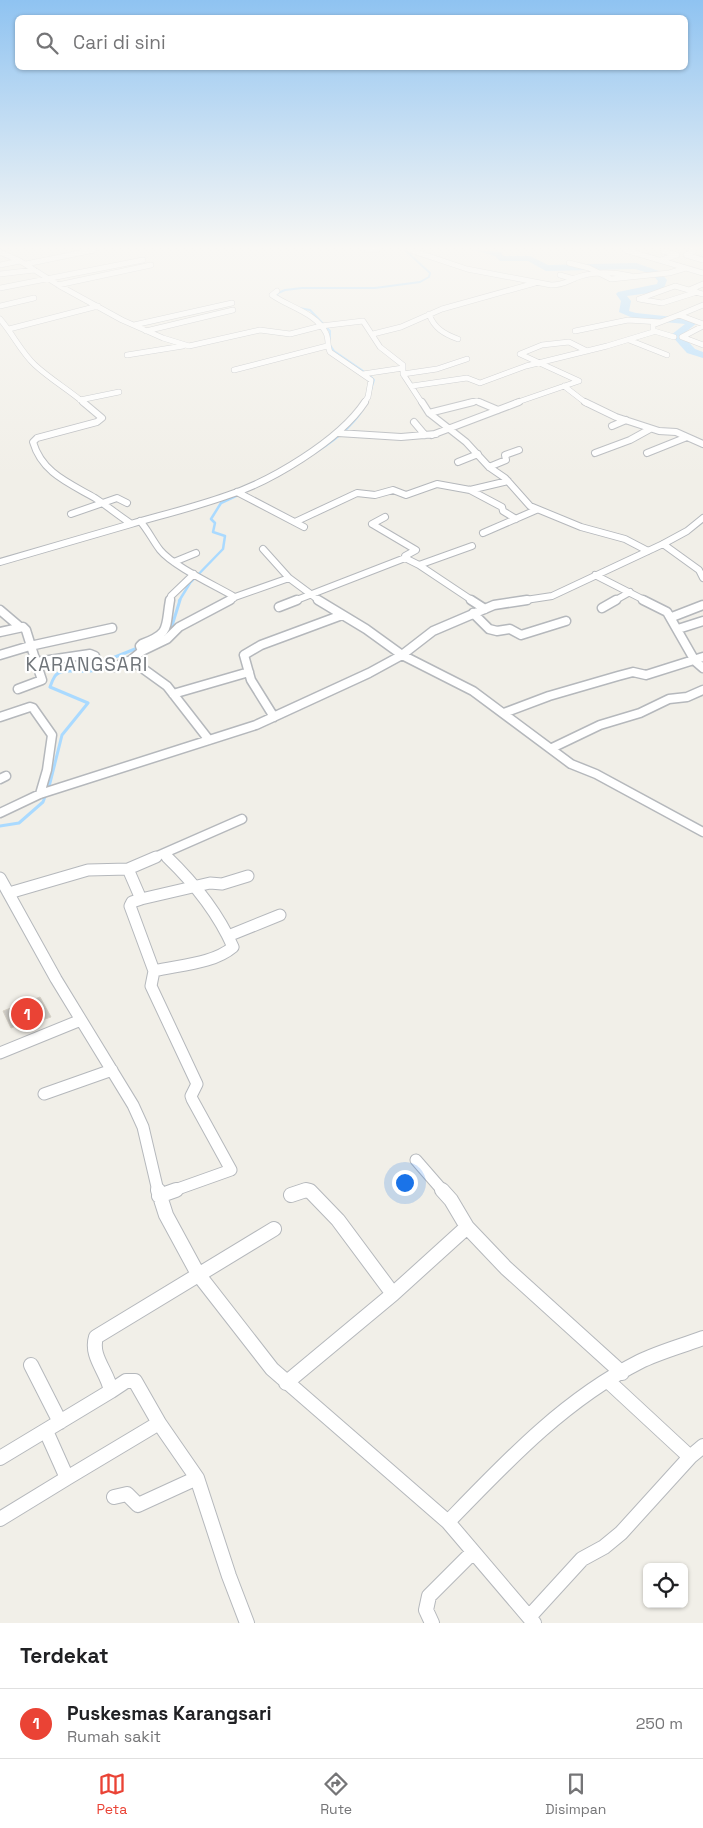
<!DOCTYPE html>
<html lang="id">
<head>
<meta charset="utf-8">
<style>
	body { margin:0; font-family:"Space Grotesk",sans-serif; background:#f2f2f2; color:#202124 }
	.controls { position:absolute; right:15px; bottom:15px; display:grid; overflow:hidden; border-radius:8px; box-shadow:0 1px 4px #0004 }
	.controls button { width:45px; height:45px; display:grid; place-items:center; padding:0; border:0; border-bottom:1px solid #e0e0e0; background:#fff; color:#202124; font:25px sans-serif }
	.you { position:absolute; left:404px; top:1182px; width:18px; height:18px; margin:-12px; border:4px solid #fff; border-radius:50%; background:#1a73e8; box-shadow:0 0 0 8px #1a73e833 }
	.badge { display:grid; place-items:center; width:32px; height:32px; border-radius:50%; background:#ea4335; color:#fff; font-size:16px; font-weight:700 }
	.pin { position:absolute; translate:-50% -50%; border:2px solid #fff; box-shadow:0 1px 5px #0006 }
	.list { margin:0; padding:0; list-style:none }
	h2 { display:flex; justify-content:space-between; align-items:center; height:65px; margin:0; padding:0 20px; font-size:21px }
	h2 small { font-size:16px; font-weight:400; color:#757577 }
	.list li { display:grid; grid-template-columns:32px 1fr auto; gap:15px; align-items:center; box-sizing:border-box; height:70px; padding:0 20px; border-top:1px solid #e0e0e0 }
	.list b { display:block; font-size:19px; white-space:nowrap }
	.list p { margin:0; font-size:16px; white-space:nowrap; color:#757577 }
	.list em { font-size:16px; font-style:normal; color:#757577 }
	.icon { flex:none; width:28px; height:28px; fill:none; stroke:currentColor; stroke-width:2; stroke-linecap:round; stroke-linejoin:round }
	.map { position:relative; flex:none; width:703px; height:1623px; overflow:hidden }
	.search { position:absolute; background:#fff; box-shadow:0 1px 4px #0004; left:15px; right:15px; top:15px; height:55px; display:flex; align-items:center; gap:12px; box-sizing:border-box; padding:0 18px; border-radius:8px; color:#757577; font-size:19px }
	.sheet { height:135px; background:#fff }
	nav { display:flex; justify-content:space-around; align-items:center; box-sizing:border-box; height:70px; border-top:1px solid #e0e0e0; background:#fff; font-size:14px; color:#757577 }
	nav a { display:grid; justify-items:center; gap:2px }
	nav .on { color:#ea4335 }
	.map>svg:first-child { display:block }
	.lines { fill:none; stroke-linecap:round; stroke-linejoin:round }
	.stream-far2 { stroke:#aadaff; stroke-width:2 }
	.stream-far1 { stroke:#aadaff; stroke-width:2.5 }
	.stream { stroke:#aadaff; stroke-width:3 }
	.river { fill:#aadaff; fill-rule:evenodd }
	.building { fill:#cccac5; stroke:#d6d1c6 }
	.minor-far4-casing { stroke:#b5b8bc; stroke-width:6 }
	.minor-far3-casing { stroke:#b5b8bc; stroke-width:8 }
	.minor-far2-casing { stroke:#b5b8bc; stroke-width:11 }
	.minor-far1-casing { stroke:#b5b8bc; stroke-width:13 }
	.minor-casing { stroke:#b5b8bc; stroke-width:16 }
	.minor-far4 { stroke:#fff; stroke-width:5 }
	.minor-far3 { stroke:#fff; stroke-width:6 }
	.minor-far2 { stroke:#fff; stroke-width:8 }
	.minor-far1 { stroke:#fff; stroke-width:11 }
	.minor { stroke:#fff; stroke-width:14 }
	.labels { text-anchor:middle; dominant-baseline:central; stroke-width:4.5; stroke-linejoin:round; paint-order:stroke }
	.quarter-label { font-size:19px; letter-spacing:1px; fill:#70757a; stroke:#fff }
</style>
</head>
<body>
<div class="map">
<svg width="703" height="1623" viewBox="0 0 703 1623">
	<rect width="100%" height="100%" fill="#f1efe8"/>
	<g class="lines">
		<path class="stream-far2" d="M280 298 276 294 285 290 302 288H375L420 282 429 277 430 273 405 250
			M299 308 310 310 330 331V339
			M330 345 334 351 366 373
			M367 403 374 380 371 377"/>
		<path class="stream-far1" d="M316 452C337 439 356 424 367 402
			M179 601 190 583 223 549 225 536 213 532 215 523 211 519 221 503 240 494"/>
		<path class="stream" d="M166 635 171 629 180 600
			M105 663 110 659 140 647
			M0 826 19 823 43 802 50 783 62 735 88 703 50 687C51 684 53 679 55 676 64 665 89 677 101 667"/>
		<path class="river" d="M473 250 501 252 503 256H530L548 265 636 263 659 271 667 280 664 288 650 293 627 296 631 301 629 311 636 313 692 319 697 323 682 335 695 349 703 352V358L687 353 671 335 685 324 635 319 619 312 621 301 616 294 618 292 657 284 658 281 652 274 635 269 546 271 528 261H500L495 256Z"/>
	</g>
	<path class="building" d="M40 997 51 1017 39 1021 37 1018 11 1028 3 1011Z"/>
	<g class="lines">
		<defs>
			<path id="minor-far4" d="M367 250H377
				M410 250 467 269 551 285C565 285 568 280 581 276 598 271 614 272 631 276
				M625 250 703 273
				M691 250 694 251 686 255 703 260
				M0 252 20 261 60 286 122 320 163 338 189 346 260 330 290 334 321 326 363 321 380 347 403 365V374L422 403
				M661 260 677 255 663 251
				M569 263 589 268 611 279 669 273 686 268
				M26 264 94 250
				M0 265 20 261
				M0 274 34 270
				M560 275 574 279
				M58 285 151 265
				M0 288 143 260
				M689 290 703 284
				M277 291 272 295C289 307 316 313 326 333 329 339 327 346 330 352L371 380 368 397 364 403
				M639 299 675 286 703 294
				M639 299 662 303 697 292
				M703 305 679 315 703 324
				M0 306 34 298
				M429 314C434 328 444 334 458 339
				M0 319C13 334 21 352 35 365 50 379 69 390 84 403
				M134 325 232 303
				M703 326 682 337 703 345
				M9 329 98 306
				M146 331 233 310
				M575 331 628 320 660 322
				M654 331 674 337
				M373 334 401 327 442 309 535 283
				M629 340 667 355
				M520 354 542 345 569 342 587 351
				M520 354 579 381
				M127 355 183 346
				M234 370 327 346
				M363 374 403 368
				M403 374 437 369 467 359
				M412 386 467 378 480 383 526 366 607 346 653 332V325L679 315
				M564 386 586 403
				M80 400 119 392
				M468 403 477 401 482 403
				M515 403 579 381"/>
			<path id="minor-far3" d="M83 402 102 418 97 422 37 438 33 442C42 473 69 483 95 498 107 506 118 515 130 523
				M422 402 429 413 466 442 489 467 505 478 530 506 581 527 625 539 648 551
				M479 402 498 410
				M585 402 616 417 659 431 676 432 703 444
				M429 413 473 402
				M414 422 425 435
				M612 426 626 420
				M338 433 401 437 436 434
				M432 435 519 402
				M595 453 630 440 650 429
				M647 453 687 437
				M458 462 478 454
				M489 467 506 460 505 455 519 450
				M470 490 502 507 503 511 516 519
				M237 492 304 527
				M71 514 117 498 127 503
				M385 517 372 524 416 550 405 556V558
				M140 521C148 530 153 541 160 550 173 566 214 585 233 596L234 598 228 601
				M295 522 357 493 375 495 393 490 406 495 437 484 470 490 508 481
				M483 533 536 510
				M663 544 699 570 703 578
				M263 549 289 578 320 601
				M0 562C44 549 87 537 131 524 162 515 195 507 226 496 270 482 339 441 365 402
				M174 562 196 553
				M419 565 472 546
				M595 575 646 601
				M235 597 289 578
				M170 601 171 596 194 574
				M294 601 405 558 419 565 473 601
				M519 601 552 596 663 544 687 531 703 518
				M614 601 630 592"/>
			<path id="minor-far2" d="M318 600 366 629 402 655 473 691 571 764 596 774 703 832
				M471 600 485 609
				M643 600 667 612 695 661 703 668
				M279 607 297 600
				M602 608 616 600
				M0 610 20 627
				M473 613 489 629 497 631 510 629 521 635 566 621
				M672 617 703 605
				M678 629 703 621
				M0 632 23 627 26 630 36 662
				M142 651 140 646 142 644C171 633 165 628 170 600
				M0 655 30 646 112 628
				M131 660 167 686 209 740
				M18 689 42 680 36 662 90 654 95 656 97 664 114 667 131 660 142 651 167 639 179 627 230 600
				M173 694 249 672
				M504 713 549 696 618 676 633 672 646 675 703 657
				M0 717 30 707 33 708 52 735 47 770 40 794
				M274 717 251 680 244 655 261 645 342 615
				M552 748 600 725 640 713 669 699 687 697 703 690
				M0 779 6 776
				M0 813 40 794 256 725 369 673 402 655 433 631 494 605 527 600
				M164 854 168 858
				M153 858 242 819"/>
			<path id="minor-far1" d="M128 869 141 899 132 902 130 906 154 971 151 986 197 1084 191 1096 192 1099 231 1170 172 1191
				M0 878 56 979 133 1105 143 1127 158 1191
				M9 893 88 870 128 869 156 857
				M141 899 210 883 222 884 248 876
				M228 936 280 915
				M154 971C179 965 213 964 233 947 218 913 193 882 167 857
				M0 1053 81 1020
				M44 1094 112 1070
				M416 1160 443 1191
				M302 1191H310"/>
			<path id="minor" d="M158 1190 166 1215 198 1274 272 1369 448 1522 534 1623
				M442 1190 451 1200 467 1227 506 1268 622 1373
				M291 1195 306 1190 310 1191 338 1220 393 1294
				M159 1196 176 1190
				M31 1365 60 1422
				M608 1381 690 1457 703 1446
				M286 1383 393 1294 467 1227
				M159 1423 197 1478 229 1576 247 1623
				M0 1458 111 1391C108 1372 90 1357 96 1337L274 1229
				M67 1478 159 1423 135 1381H126L111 1391
				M114 1497 127 1494 138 1505 197 1478
				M0 1519 67 1478 46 1431
				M448 1522C506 1462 564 1400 639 1362 659 1352 682 1346 703 1338
				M529 1617 582 1559 604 1547 621 1533 690 1457
				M432 1623 426 1610 429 1596 473 1552"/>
		</defs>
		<use href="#minor-far4" class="minor-far4-casing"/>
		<use href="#minor-far3" class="minor-far3-casing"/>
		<use href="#minor-far2" class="minor-far2-casing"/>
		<use href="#minor-far1" class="minor-far1-casing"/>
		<use href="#minor" class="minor-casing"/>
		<use href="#minor-far4" class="minor-far4"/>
		<use href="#minor-far3" class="minor-far3"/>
		<use href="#minor-far2" class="minor-far2"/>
		<use href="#minor-far1" class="minor-far1"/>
		<use href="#minor" class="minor"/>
	</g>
	<linearGradient id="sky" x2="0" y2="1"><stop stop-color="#8fc3f1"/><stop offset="0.52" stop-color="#f9f8f5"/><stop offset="1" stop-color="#f9f8f5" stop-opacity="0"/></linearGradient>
	<rect width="703" height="477" fill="url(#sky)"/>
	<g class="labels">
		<g class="quarter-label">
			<text x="87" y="664">KARANGSARI</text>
		</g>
	</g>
</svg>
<div class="controls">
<button><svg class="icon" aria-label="locate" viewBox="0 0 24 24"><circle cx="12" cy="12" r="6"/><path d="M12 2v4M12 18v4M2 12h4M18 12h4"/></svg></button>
</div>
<div class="you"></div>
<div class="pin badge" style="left:27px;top:1014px">1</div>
<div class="search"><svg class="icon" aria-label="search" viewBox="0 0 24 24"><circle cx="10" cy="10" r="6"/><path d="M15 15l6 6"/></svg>Cari di sini</div>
</div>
<section class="sheet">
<h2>Terdekat<small></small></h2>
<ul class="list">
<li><span class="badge">1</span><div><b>Puskesmas Karangsari</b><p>Rumah sakit</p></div><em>250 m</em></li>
</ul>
</section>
<nav>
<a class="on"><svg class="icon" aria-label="map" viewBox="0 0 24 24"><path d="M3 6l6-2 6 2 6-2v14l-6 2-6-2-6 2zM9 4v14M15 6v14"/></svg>Peta</a>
<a><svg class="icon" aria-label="directions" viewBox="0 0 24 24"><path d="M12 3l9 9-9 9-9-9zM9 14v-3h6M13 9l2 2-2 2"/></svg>Rute</a>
<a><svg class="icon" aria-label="saved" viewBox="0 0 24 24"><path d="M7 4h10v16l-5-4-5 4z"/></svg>Disimpan</a>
</nav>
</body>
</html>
